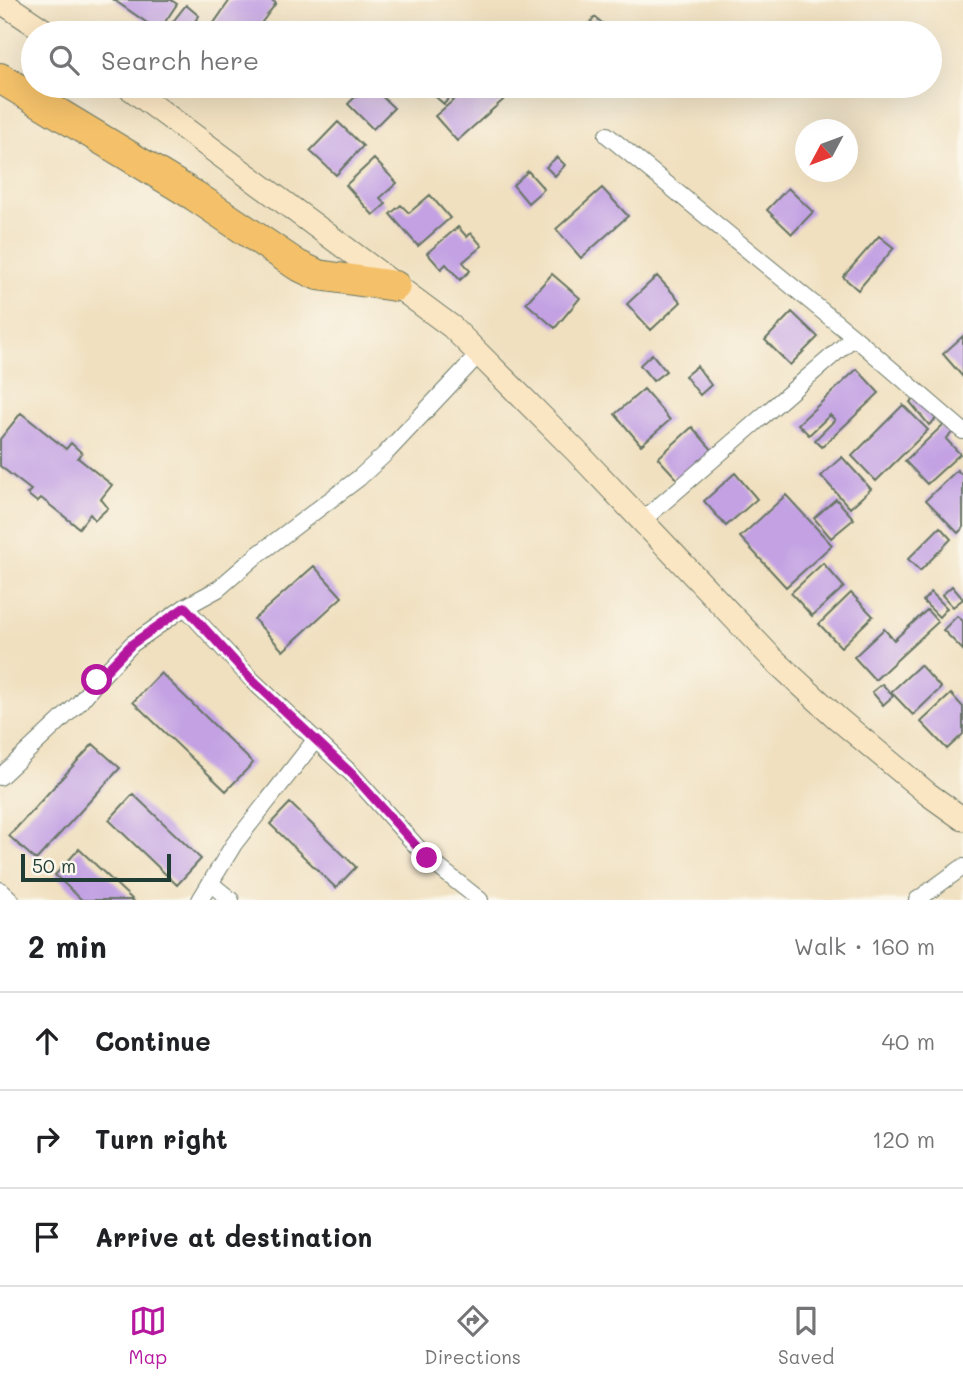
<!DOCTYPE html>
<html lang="en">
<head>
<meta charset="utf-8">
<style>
	body { margin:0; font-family:Mali,sans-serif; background:#f2f2f2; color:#202124 }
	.compass { position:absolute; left:795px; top:119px; width:63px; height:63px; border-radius:50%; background:#fff; box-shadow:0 7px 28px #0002; rotate:229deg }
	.scale { position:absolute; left:21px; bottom:18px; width:150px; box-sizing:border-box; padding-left:7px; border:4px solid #1f3d34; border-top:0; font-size:19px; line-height:24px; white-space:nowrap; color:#1f3d34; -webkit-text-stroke:5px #fbf7ec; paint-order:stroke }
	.stop { position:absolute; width:21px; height:21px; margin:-16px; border:5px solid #b5179e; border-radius:50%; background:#fff }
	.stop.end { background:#b5179e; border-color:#fff; box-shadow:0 2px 7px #0008 }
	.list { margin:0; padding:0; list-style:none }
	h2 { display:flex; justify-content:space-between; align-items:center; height:91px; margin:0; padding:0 28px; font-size:30px }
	h2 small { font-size:23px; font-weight:400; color:#757577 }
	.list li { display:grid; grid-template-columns:46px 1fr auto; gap:21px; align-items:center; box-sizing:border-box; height:98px; padding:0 28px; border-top:2px solid #e0e0e0 }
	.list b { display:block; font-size:26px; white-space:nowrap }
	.list em { font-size:23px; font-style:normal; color:#757577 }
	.icon { flex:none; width:38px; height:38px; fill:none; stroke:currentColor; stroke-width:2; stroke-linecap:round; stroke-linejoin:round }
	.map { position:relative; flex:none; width:963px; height:900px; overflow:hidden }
	.search { position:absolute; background:#fff; box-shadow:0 7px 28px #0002; left:21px; right:21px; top:21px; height:77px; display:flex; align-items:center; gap:18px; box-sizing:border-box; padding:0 24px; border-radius:38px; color:#757577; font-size:26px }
	.sheet { height:385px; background:#fff }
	nav { display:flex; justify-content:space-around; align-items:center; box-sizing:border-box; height:98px; border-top:2px solid #e0e0e0; background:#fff; font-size:19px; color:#757577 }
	nav a { display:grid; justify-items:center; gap:4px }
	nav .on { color:#b5179e }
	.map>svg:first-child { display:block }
	.building { fill:#c3a1e3 }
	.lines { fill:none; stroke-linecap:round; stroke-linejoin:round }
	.minor-casing { stroke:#687665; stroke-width:18 }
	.secondary-casing { stroke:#687665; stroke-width:25 }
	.motorway-casing { stroke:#687665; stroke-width:32 }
	.minor { stroke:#fff; stroke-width:16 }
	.secondary { stroke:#fbe6c3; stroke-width:23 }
	.motorway { stroke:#f4c16a; stroke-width:30 }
	.route { stroke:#b5179e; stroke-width:9 }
</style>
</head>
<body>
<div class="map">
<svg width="963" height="900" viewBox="0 0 963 900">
	<rect width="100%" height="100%" fill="#fbf7ec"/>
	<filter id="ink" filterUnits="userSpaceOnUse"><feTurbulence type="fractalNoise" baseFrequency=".0143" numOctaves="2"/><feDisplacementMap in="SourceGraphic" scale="14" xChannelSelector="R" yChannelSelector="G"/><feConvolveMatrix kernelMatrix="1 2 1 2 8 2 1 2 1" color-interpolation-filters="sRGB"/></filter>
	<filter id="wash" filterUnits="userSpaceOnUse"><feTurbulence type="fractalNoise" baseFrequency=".00686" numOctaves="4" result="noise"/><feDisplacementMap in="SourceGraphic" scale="28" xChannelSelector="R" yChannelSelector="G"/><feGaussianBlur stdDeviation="1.57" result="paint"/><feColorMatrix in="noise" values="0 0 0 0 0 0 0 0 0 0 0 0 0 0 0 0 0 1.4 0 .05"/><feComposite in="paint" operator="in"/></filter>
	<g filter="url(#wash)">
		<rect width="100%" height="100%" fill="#f0e0c0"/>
		<g id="blocks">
			<path class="building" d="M114 0H171L177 4 159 31Z
				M230 0H271L276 3 254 33H207Z
				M186 5 199 16 185 33H164Z
				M595 17 614 33H581Z
				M366 86H371L394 108 373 129 348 104Z
				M423 86H459L444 104Z
				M470 86H502L510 94 457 141 435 116Z
				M338 122 363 146 336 175 310 151Z
				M557 157 565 165 555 176 546 167Z
				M374 159 397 183 380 198 386 204 373 215 346 185Z
				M528 171 544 189 528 203 513 185Z
				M602 188 628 216 581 258 556 229Z
				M788 188 813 212 792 234 767 210Z
				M430 195 450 218 418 246 390 214 401 205 409 213Z
				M458 227 467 237 471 233 482 246 463 262 470 271 460 280 446 264 441 269 427 253Z
				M879 236 894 248 858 290 843 277Z
				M552 274 580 298 555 328 526 303Z
				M657 276 681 302 651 330 627 304Z
				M792 312 818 337 790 365 765 340Z
				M963 336V377L943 354Z
				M652 354 666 371 653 381 640 365Z
				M697 366 711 385 700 395 685 376Z
				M857 369 879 393 822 447 815 440 835 420 830 415 809 435 798 424Z
				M644 389 670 420 641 445 615 414Z
				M917 396 936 419 929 425 910 402Z
				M903 405 928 430 876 481 852 456Z
				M21 413 66 449 71 443 82 453 78 458 112 485 101 499 108 508 95 520 90 514 79 528 41 498 37 502 27 494 31 490 0 466V439Z
				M945 423 953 432 946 439 960 454 927 484 905 461Z
				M692 427 714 452 680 482 658 458Z
				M842 457 871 489 850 508 821 476Z
				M957 470 963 476V528L958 533 926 500Z
				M735 473 757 499 726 526 704 501Z
				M786 495 832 545 786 587 740 537Z
				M836 499 854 519 831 538 814 518Z
				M940 527 951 539 920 571 908 559Z
				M823 563 844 587 812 616 791 593Z
				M314 566 342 597 283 651 254 619Z
				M952 586 963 599 953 607 942 595Z
				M931 592 947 608 939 617 923 601Z
				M851 593 873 616 841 647 819 624Z
				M927 610 938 622 875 680 854 657 884 629 894 640Z
				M957 616 963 621V650L943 630Z
				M920 665 941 688 913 715 891 692Z
				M161 673 253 763 226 791 133 702Z
				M882 684 893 696 883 705 872 692Z
				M951 694 963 707V734L947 749 921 722Z
				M93 744 120 768 36 860 9 836Z
				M133 794 201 859 177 885 109 820Z
				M290 803 356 867 336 888 270 824Z
				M79 849 133 900H82L55 875Z"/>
		</g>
	</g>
	<g filter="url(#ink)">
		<use href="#blocks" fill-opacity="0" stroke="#687665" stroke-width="2"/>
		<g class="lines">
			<defs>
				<path id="minor" d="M607 135 854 337 963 431
					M643 520 854 337
					M185 607 252 680 352 774 427 858 480 900
					M0 777 79 703 98 680 132 644 185 607 218 589 256 556 359 478 384 455 480 353
					M210 883 231 900
					M0 890 11 900
					M200 900 234 844 316 739
					M917 900 963 867"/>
				<path id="secondary" d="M0 1 48 33
					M127 86 452 327 576 451 772 658 837 718 928 794 963 819"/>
				<path id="motorway" d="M0 78 195 196 297 265 318 275 395 286"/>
			</defs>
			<use href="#minor" class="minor-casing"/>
			<use href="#secondary" class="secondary-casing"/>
			<use href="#motorway" class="motorway-casing"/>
			<use href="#minor" class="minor"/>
			<use href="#secondary" class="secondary"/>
			<use href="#motorway" class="motorway"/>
		</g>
	</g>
	<g class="lines" filter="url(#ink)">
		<path class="route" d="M97 680 132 644 185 607 252 680 352 774 427 858"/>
	</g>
</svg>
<svg class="compass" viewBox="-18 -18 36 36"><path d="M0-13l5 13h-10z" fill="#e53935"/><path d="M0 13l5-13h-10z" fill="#757577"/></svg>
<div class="scale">50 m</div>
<div class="stop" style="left:97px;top:680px"></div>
<div class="stop end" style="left:427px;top:858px"></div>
<div class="search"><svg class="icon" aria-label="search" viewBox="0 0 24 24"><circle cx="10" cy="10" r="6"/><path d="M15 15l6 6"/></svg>Search here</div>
</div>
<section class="sheet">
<h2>2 min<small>Walk · 160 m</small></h2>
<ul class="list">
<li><svg class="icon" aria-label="ahead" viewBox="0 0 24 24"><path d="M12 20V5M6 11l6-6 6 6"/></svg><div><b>Continue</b></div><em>40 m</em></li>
<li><svg class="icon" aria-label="right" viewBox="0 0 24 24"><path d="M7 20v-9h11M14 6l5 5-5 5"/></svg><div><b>Turn right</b></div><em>120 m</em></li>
<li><svg class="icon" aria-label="arrive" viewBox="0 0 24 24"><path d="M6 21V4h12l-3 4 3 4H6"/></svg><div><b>Arrive at destination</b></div></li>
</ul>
</section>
<nav>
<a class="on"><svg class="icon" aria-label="map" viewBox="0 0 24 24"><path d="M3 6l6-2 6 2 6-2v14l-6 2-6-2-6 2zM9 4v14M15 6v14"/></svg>Map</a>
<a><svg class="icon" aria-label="directions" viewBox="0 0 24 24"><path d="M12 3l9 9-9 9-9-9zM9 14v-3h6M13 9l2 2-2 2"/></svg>Directions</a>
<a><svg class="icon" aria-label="saved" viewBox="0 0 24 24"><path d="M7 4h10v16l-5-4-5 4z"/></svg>Saved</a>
</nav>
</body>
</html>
